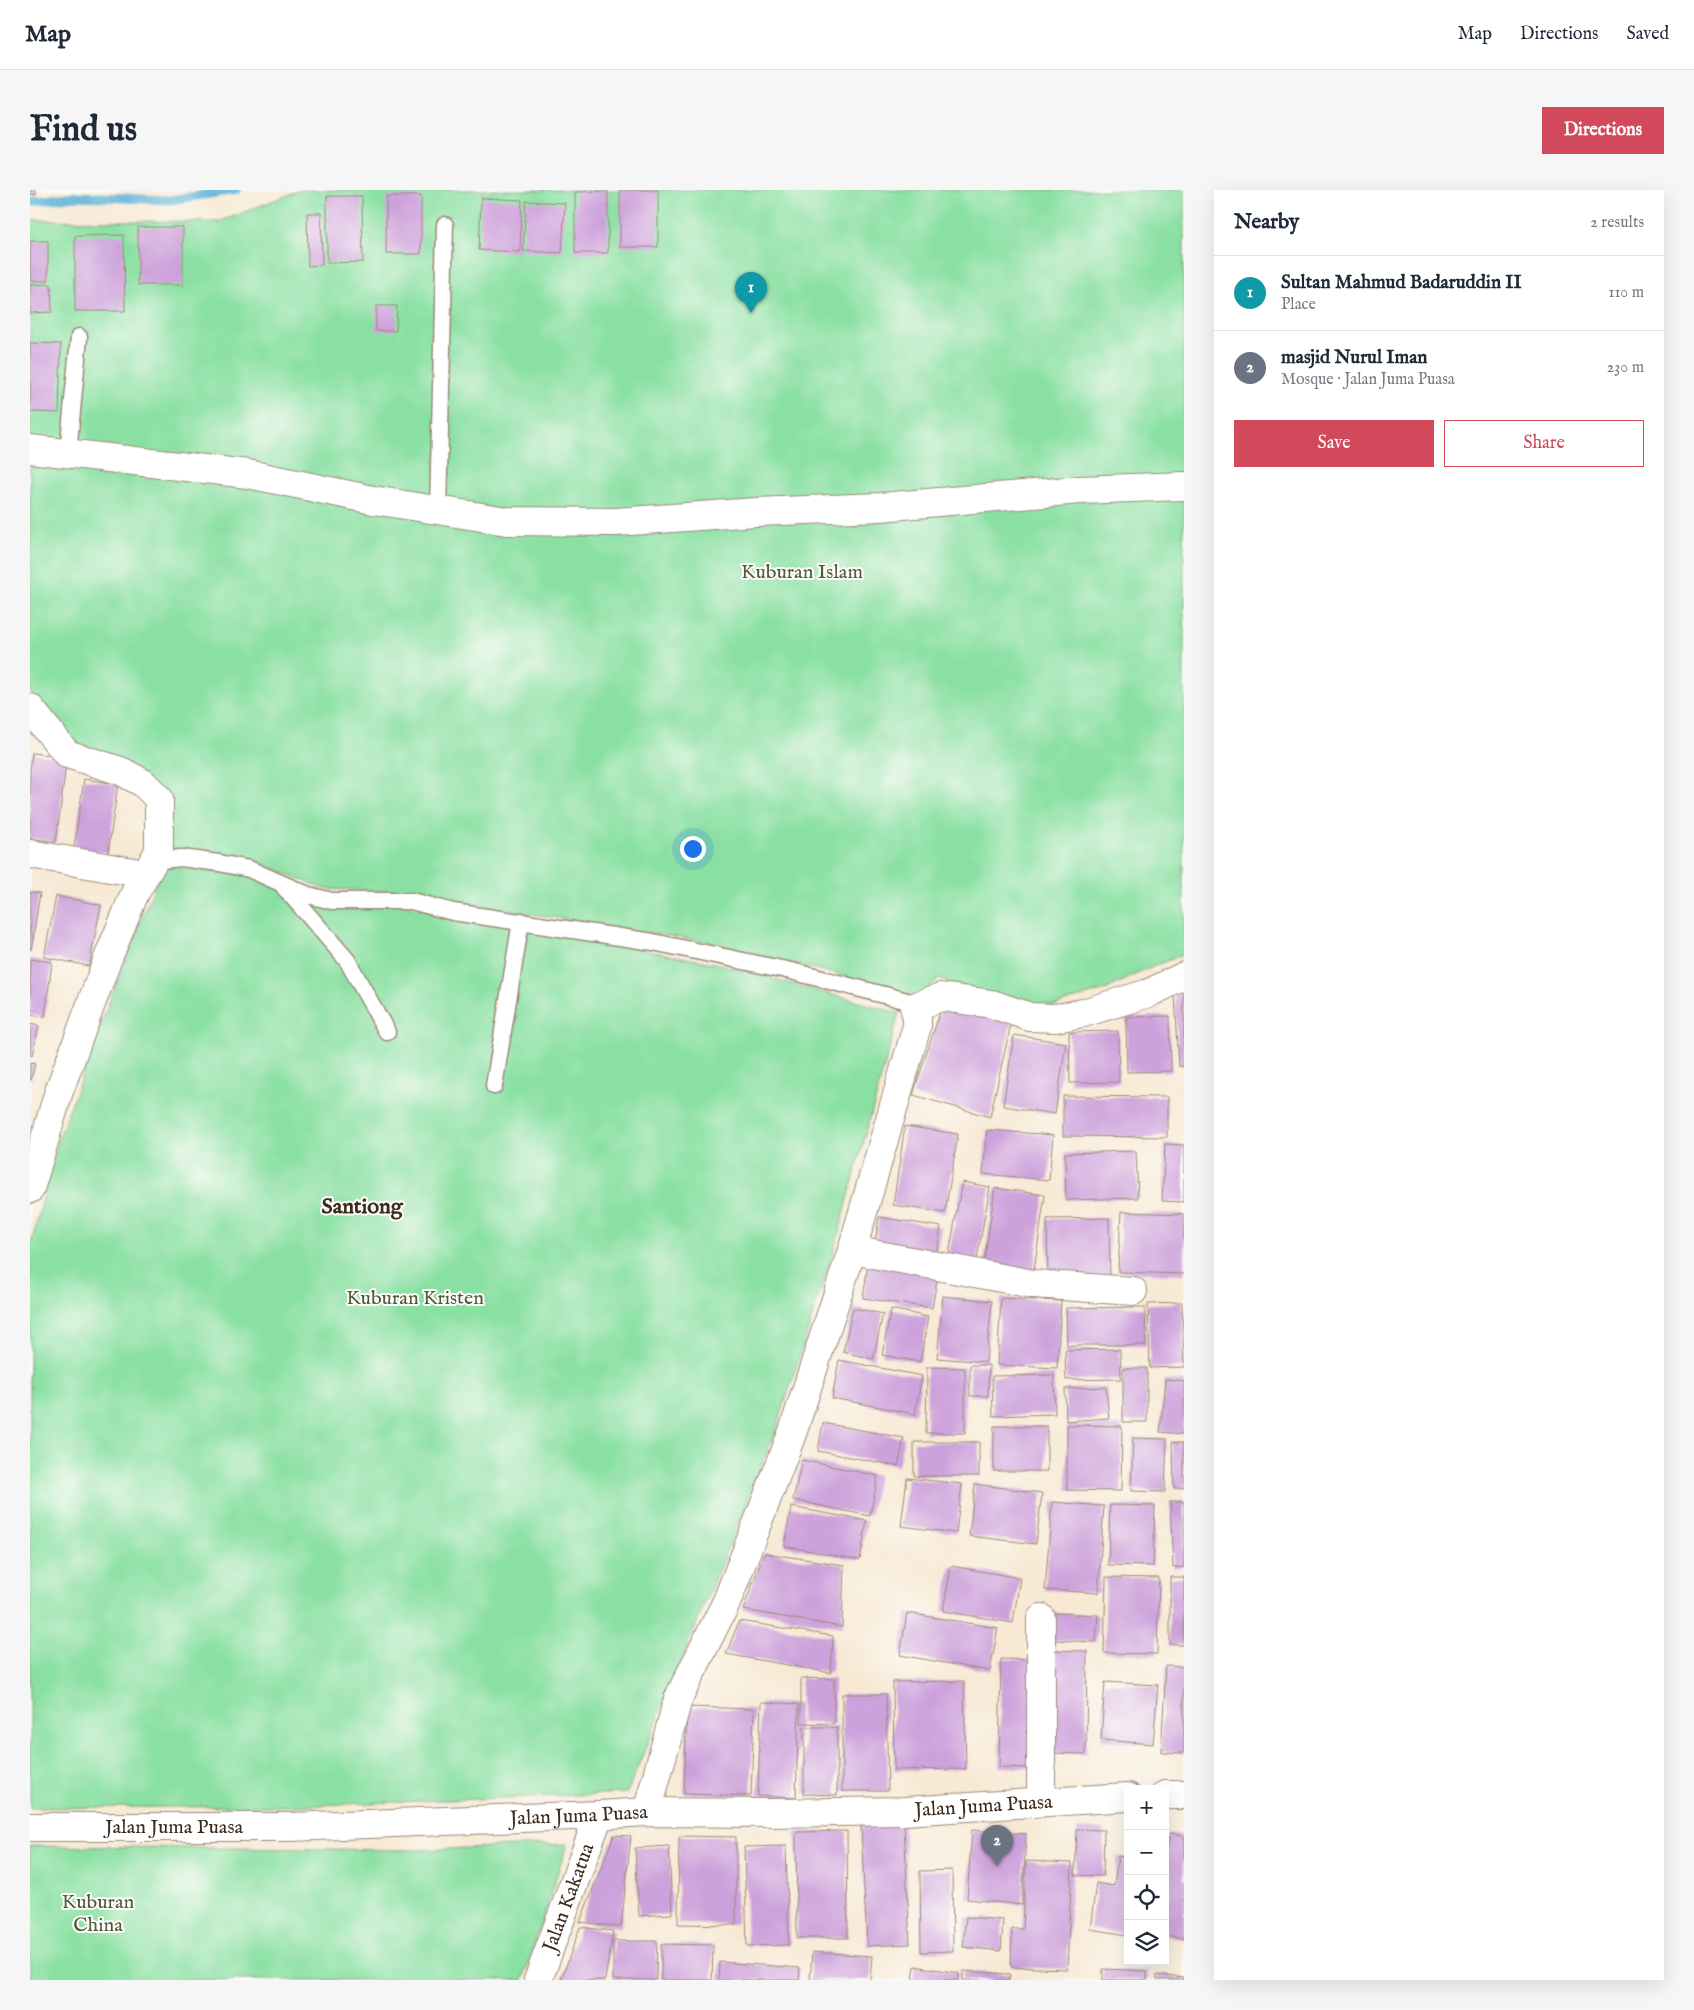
<!DOCTYPE html>
<html lang="en">
<head>
<meta charset="utf-8">
<style>
	body { margin:0; font-family:"IM FELL English",serif; background:#f6f6f7; color:#1f2937 }
	.controls { position:absolute; right:15px; bottom:15px; display:grid; overflow:hidden; border-radius:0px; box-shadow:0 5px 20px #0002 }
	.controls button { width:45px; height:45px; display:grid; place-items:center; padding:0; border:0; border-bottom:1px solid #e0e1e3; background:#fff; color:#1f2937; font:25px sans-serif }
	.you { position:absolute; left:662px; top:658px; width:18px; height:18px; margin:-12px; border:4px solid #fff; border-radius:50%; background:#1a73e8; box-shadow:0 0 0 8px #1a73e833 }
	.badge { display:grid; place-items:center; width:32px; height:32px; border-radius:50%; background:#d1495b; color:#fff; font-size:16px; font-weight:700 }
	.pin { position:absolute; translate:-50% -41px; filter:drop-shadow(0 1px 2px #0008) }
	.pin::after { content:''; position:absolute; top:26px; width:18px; height:15px; background:inherit; clip-path:polygon(0 0,100% 0,50% 100%) }
	.list { margin:0; padding:0; list-style:none }
	h2 { display:flex; justify-content:space-between; align-items:center; height:65px; margin:0; padding:0 20px; font-size:21px }
	h2 small { font-size:16px; font-weight:400; color:#747a83 }
	.list li { display:grid; grid-template-columns:32px 1fr auto; gap:15px; align-items:center; box-sizing:border-box; height:75px; padding:0 20px; border-top:1px solid #e0e1e3 }
	.list b { display:block; font-size:19px; white-space:nowrap }
	.list p { margin:0; font-size:16px; white-space:nowrap; color:#747a83 }
	.list em { font-size:16px; font-style:normal; color:#747a83 }
	.actions { display:flex; gap:10px; padding:15px 20px }
	.actions a { flex:1; padding:11px 0; border:1px solid #d1495b; border-radius:0px; text-align:center; font-size:18px; color:#d1495b }
	.actions .main { background:#d1495b; color:#fff }
	.icon { flex:none; width:28px; height:28px; fill:none; stroke:currentColor; stroke-width:2; stroke-linecap:round; stroke-linejoin:round }
	.map { position:relative; flex:none; width:1154px; height:1790px; overflow:hidden; border-radius:0px }
	header { display:flex; align-items:center; gap:30px; box-sizing:border-box; height:70px; padding:0 25px; background:#fff; border-bottom:1px solid #e0e1e3 }
	header strong { font-size:24px }
	nav { display:flex; gap:28px; margin-inline-start:auto; font-size:18px }
	.intro { display:flex; align-items:center; justify-content:space-between; box-sizing:border-box; height:120px; padding:0 30px }
	h1 { margin:0; font-size:35px }
	.button { padding:12px 22px; border-radius:0px; background:#d1495b; color:#fff; font-size:18px; font-weight:700 }
	main { display:flex; gap:30px; padding:0 30px }
	aside { flex:1; background:#fff; border-radius:0px; box-shadow:0 5px 20px #0002 }
	.map>svg:first-child { display:block }
	.green { fill:#8ae0a3; stroke:#628560 }
	.lines { fill:none; stroke-linecap:round; stroke-linejoin:round }
	.stream { stroke:#58afd5; stroke-width:9 }
	.building { fill:#cda1db }
	.service-casing { stroke:#998a79; stroke-width:19 }
	.minor-casing { stroke:#998a79; stroke-width:30 }
	.service { stroke:#fff; stroke-width:16 }
	.minor { stroke:#fff; stroke-width:28 }
	.labels { text-anchor:middle; dominant-baseline:central; stroke-width:4; stroke-linejoin:round; paint-order:stroke }
	.park-label { font-size:20px; fill:#4f583f; stroke:#fdfcf7 }
	.street-label { font-size:20px; fill:#3b2a1e; stroke:#fdfcf7 }
	.quarter-label { font-size:22px; font-weight:bold; fill:#3b2a1e; stroke:#fdfcf7 }
</style>
</head>
<body>
<header>
<strong>Map</strong>
<nav><a>Map</a><a>Directions</a><a>Saved</a></nav>
</header>
<div class="intro"><h1>Find us</h1><a class="button">Directions</a></div>
<main>
<div class="map">
<svg width="1154" height="1790" viewBox="0 0 1154 1790">
	<rect width="100%" height="100%" fill="#fdfcf7"/>
	<filter id="ink" filterUnits="userSpaceOnUse"><feTurbulence type="fractalNoise" baseFrequency=".02" numOctaves="2"/><feDisplacementMap in="SourceGraphic" scale="10" xChannelSelector="R" yChannelSelector="G"/><feConvolveMatrix kernelMatrix="1 2 1 2 8 2 1 2 1" color-interpolation-filters="sRGB"/></filter>
	<filter id="wash" filterUnits="userSpaceOnUse"><feTurbulence type="fractalNoise" baseFrequency=".0096" numOctaves="4" result="noise"/><feDisplacementMap in="SourceGraphic" scale="20" xChannelSelector="R" yChannelSelector="G"/><feGaussianBlur stdDeviation="1.12" result="paint"/><feColorMatrix in="noise" values="0 0 0 0 0 0 0 0 0 0 0 0 0 0 0 0 0 1.4 0 .05"/><feComposite in="paint" operator="in"/></filter>
	<g filter="url(#wash)">
		<rect width="100%" height="100%" fill="#f7e9d4"/>
		<path class="green" d="M270 0H1154V764L1109 783 1075 800 1009 820 909 789 888 806 694 755 363 701 295 699 223 670 140 659 136 610 8 544 0 543V30L189 32Z
			M133 676 214 685 293 714 362 713 689 774 869 823 808 1046 747 1237 597 1603 264 1616 0 1618V1057L29 948 81 807Z
			M537 1654 493 1790H0V1656L389 1660Z"/>
		<g class="lines">
			<path class="stream" d="M0 12 45 6 140 10 206 0"/>
		</g>
		<g id="blocks">
			<path class="building" d="M0 0H6V5L0 4Z
				M590 0H628V57H590Z
				M578 1V63H545V2Z
				M297 6H332L333 72 297 73Z
				M356 6H391V64H356Z
				M451 8 492 10 490 62 449 60Z
				M496 11 535 13 532 63 493 61Z
				M277 23H291L292 75 278 76Z
				M108 37H153V95H108Z
				M94 45 95 121H45V46Z
				M0 51H18V91H0Z
				M21 94 22 122 0 123V95Z
				M346 116H367L366 141H346Z
				M0 153 31 154 29 223 0 222Z
				M2 563 37 567 26 652 0 648V582Z
				M54 589 88 594 78 663 44 658Z
				M0 702 10 703 1 760H0Z
				M26 706 71 715 59 776 14 767Z
				M0 769 22 772 15 827 0 825Z
				M1154 803V876H1149L1145 804Z
				M912 816 982 829 960 927 883 905Z
				M1140 826 1141 881 1097 882 1096 827Z
				M0 834 9 836 2 866 0 865Z
				M1088 841 1089 892 1040 893 1039 842Z
				M984 845 1036 853 1025 924 973 916Z
				M0 873 5 874 1 890H0Z
				M1033 906 1137 907V947L1033 946Z
				M875 936 928 944 915 1023 863 1015Z
				M957 940 1023 945 1019 990 953 984Z
				M1135 954 1154 955V1012L1132 1011Z
				M1106 961 1108 1008 1036 1010 1035 963Z
				M932 992 960 997 945 1080 917 1075Z
				M965 998 1015 1005 1003 1087 953 1080Z
				M1091 1022 1154 1024V1084L1088 1082Z
				M849 1027 911 1037 905 1070 844 1061Z
				M1079 1028 1080 1090 1018 1092 1017 1029Z
				M839 1068 909 1079 902 1118 833 1108Z
				M913 1106 962 1111 956 1172 907 1168Z
				M971 1108 1031 1111 1027 1178 967 1175Z
				M1152 1113 1154 1177 1120 1178 1118 1114Z
				M1115 1117 1116 1155H1037L1036 1118Z
				M823 1118 853 1124 843 1169 813 1162Z
				M861 1119 898 1127 890 1172 852 1165Z
				M1090 1159 1091 1189 1036 1190 1035 1160Z
				M809 1170 892 1186 885 1224 802 1208Z
				M940 1175H959L958 1206H940Z
				M897 1177 935 1178V1243H896Z
				M1093 1178H1117V1232H1093Z
				M1024 1185 1025 1224 963 1226 962 1186Z
				M1135 1189 1154 1191V1244L1130 1242Z
				M1076 1197 1079 1228 1036 1231 1035 1199Z
				M793 1233 874 1248 868 1276 788 1261Z
				M1037 1235 1092 1236 1091 1301 1037 1300Z
				M964 1236H1017V1281H964Z
				M1103 1248 1137 1249 1135 1302 1101 1301Z
				M884 1252H949V1286H884Z
				M1143 1252H1154V1298L1144 1299Z
				M772 1270 848 1286 840 1326 763 1310Z
				M877 1288 932 1294 926 1343 871 1336Z
				M945 1294 1012 1303 1006 1354 939 1346Z
				M1022 1312 1074 1316 1068 1403 1015 1400Z
				M1140 1312H1154V1377L1143 1378Z
				M1080 1315 1125 1316 1123 1376 1078 1375Z
				M761 1317 837 1331 830 1370 754 1356Z
				M734 1363 814 1375 812 1437 713 1420Z
				M921 1376 990 1388 983 1433 913 1421Z
				M1076 1387 1129 1388 1127 1464 1074 1463Z
				M1140 1387H1154V1455H1140Z
				M877 1423 968 1438 960 1481 870 1465Z
				M1025 1423 1068 1425 1066 1452 1023 1450Z
				M709 1431 803 1446 801 1483 696 1464Z
				M1019 1460 1057 1461 1056 1564 1017 1563Z
				M971 1469 1006 1470 1003 1578 969 1577Z
				M1136 1476 1154 1477V1563L1131 1562Z
				M771 1488 804 1489V1534L771 1533Z
				M934 1491 936 1579 864 1580 863 1492Z
				M1075 1492 1128 1495 1123 1554 1071 1550Z
				M812 1504H856L858 1601H812Z
				M731 1512 769 1514 766 1608 728 1606Z
				M657 1517 724 1519 721 1606 654 1604Z
				M774 1537H807V1605L774 1604Z
				M874 1634 880 1754 837 1756 831 1636Z
				M1047 1639 1074 1640 1073 1686 1045 1685Z
				M942 1640 996 1644 992 1715 937 1709Z
				M817 1641 818 1748H767L766 1642Z
				M1139 1644 1154 1646V1749L1135 1746V1665Z
				M584 1645 601 1646 591 1737 550 1732Z
				M649 1646 706 1647V1735L648 1734Z
				M639 1656 642 1724 609 1726 605 1658Z
				M756 1656 759 1755 717 1756 714 1657Z
				M1088 1666 1098 1668V1745L1060 1739 1066 1693 1084 1696Z
				M996 1671 1042 1673 1037 1779 981 1777 982 1739H993Z
				M922 1680 923 1761 891 1762 890 1681Z
				M936 1727 973 1730 971 1761 933 1757Z
				M550 1737 583 1741 575 1790H531Z
				M583 1751H627L626 1790H583Z
				M631 1754 683 1755 682 1790H631Z
				M782 1762 842 1766 840 1790H780Z
				M690 1772 770 1778 769 1790H689Z
				M885 1776 929 1783 928 1790H883Z
				M1073 1779 1117 1781V1790H1073Z
				M933 1781 980 1784 979 1790H933Z
				M1127 1785 1154 1788V1790H1127Z"/>
		</g>
	</g>
	<g filter="url(#ink)">
		<use href="#blocks" fill-opacity="0" stroke="#998a79" stroke-width="1"/>
		<g class="lines">
			<defs>
				<path id="service" d="M38 263 49 147
					M408 321 415 35
					M123 673 131 670 151 668 189 673 219 679 278 705 302 711H381L423 722 623 752 761 781 862 807 877 811 884 817
					M254 697 317 770 357 842
					M464 896 491 731"/>
				<g id="minor">
					<path d="M0 259 218 284 343 310 477 331 586 332 726 322 850 317 1050 300 1154 296"/>
					<path d="M0 518 37 564 91 581 113 593 129 609V661L105 703 78 768 29 901 0 999"/>
					<path d="M0 664 115 684"/>
					<path d="M822 1060 1003 1094 1103 1101"/>
					<path d="M1011 1428V1611"/>
					<path d="M1135 1605H1154"/>
					<path d="M617 1622 648 1509 697 1411 762 1244 822 1060 887 836V828L884 817 911 807 962 814 1000 827 1026 828 1053 823 1119 803 1154 786"/>
					<path id="s1" d="M0 1637H260L569 1625 617 1622 741 1623 874 1621 1098 1607"/>
					<path id="s2" d="M508 1790 569 1625"/>
				</g>
			</defs>
			<use href="#service" class="service-casing"/>
			<use href="#minor" class="minor-casing"/>
			<use href="#service" class="service"/>
			<use href="#minor" class="minor"/>
		</g>
	</g>
	<g class="labels">
		<g class="park-label">
			<text x="772" y="382">Kuburan Islam</text>
			<text x="385" y="1108">Kuburan Kristen</text>
			<text x="68" y="1712">Kuburan<tspan x="68" dy="23">China</tspan></text>
		</g>
		<g class="street-label">
			<text stroke="none"><textPath href="#s1" startOffset="954">Jalan Juma Puasa</textPath></text>
			<text stroke="none"><textPath href="#s1" startOffset="549">Jalan Juma Puasa</textPath></text>
			<text stroke="none"><textPath href="#s1" startOffset="144">Jalan Juma Puasa</textPath></text>
			<text stroke="none"><textPath href="#s2" startOffset="88">Jalan Kakatua</textPath></text>
		</g>
		<g class="quarter-label">
			<text x="332" y="1017">Santiong</text>
		</g>
	</g>
</svg>
<div class="controls">
<button>+</button>
<button>−</button>
<button><svg class="icon" aria-label="locate" viewBox="0 0 24 24"><circle cx="12" cy="12" r="6"/><path d="M12 2v4M12 18v4M2 12h4M18 12h4"/></svg></button>
<button><svg class="icon" aria-label="layers" viewBox="0 0 24 24"><path d="M12 4l9 5-9 5-9-5zM3 14l9 5 9-5"/></svg></button>
</div>
<div class="you"></div>
<div class="pin badge" style="left:721px;top:123px;background:#0f9aa8">1</div>
<div class="pin badge" style="left:967px;top:1676px;background:#6b7280">2</div>
</div>
<aside>
<h2>Nearby<small>2 results</small></h2>
<ul class="list">
<li><span class="badge" style="background:#0f9aa8">1</span><div><b>Sultan Mahmud Badaruddin II</b><p>Place</p></div><em>110 m</em></li>
<li><span class="badge" style="background:#6b7280">2</span><div><b>masjid Nurul Iman</b><p>Mosque · Jalan Juma Puasa</p></div><em>230 m</em></li>
</ul>
<div class="actions"><a class="main">Save</a><a>Share</a></div>
</aside>
</main>
</body>
</html>
